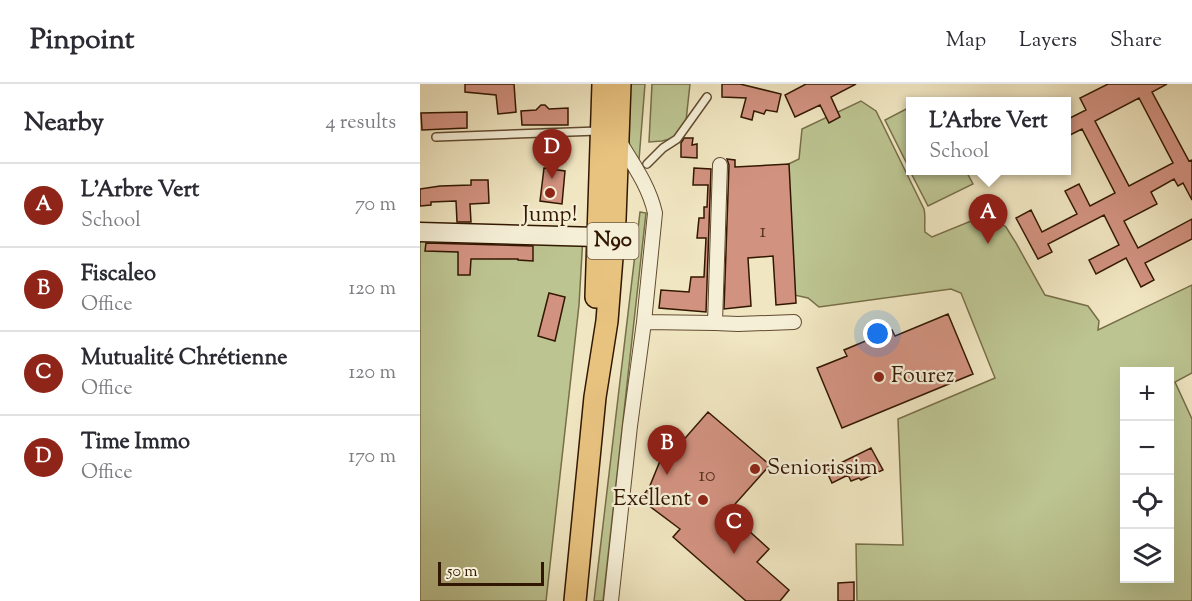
<!DOCTYPE html>
<html lang="en">
<head>
<meta charset="utf-8">
<style>
	body { margin:0; font-family:"Sorts Mill Goudy",serif; background:#f2f2f3; color:#2b2b33 }
	.controls { position:absolute; right:18px; bottom:18px; display:grid; overflow:hidden; border-radius:0px; box-shadow:0 6px 24px #0002 }
	.controls button { width:54px; height:54px; display:grid; place-items:center; padding:0; border:0; border-bottom:2px solid #e1e1e2; background:#fff; color:#2b2b33; font:30px sans-serif }
	.scale { position:absolute; left:18px; bottom:15px; width:106px; box-sizing:border-box; padding-left:6px; border:3px solid #321700; border-top:0; font-size:16px; line-height:21px; white-space:nowrap; color:#321700; -webkit-text-stroke:4px #f5efd7; paint-order:stroke }
	.you { position:absolute; left:458px; top:250px; width:21px; height:21px; margin:-15px; border:4px solid #fff; border-radius:50%; background:#1a73e8; box-shadow:0 0 0 9px #1a73e833 }
	.badge { display:grid; place-items:center; width:39px; height:39px; border-radius:50%; background:#8f2418; color:#fff; font-size:20px; font-weight:700 }
	.pin { position:absolute; translate:-50% -50px; filter:drop-shadow(0 2px 3px #0008) }
	.pin::after { content:''; position:absolute; top:32px; width:21px; height:18px; background:inherit; clip-path:polygon(0 0,100% 0,50% 100%) }
	.popup { position:absolute; left:486px; top:13px; width:165px; height:78px; box-sizing:border-box; display:grid; place-content:center; border-radius:0px; background:#fff; filter:drop-shadow(0 2px 4px #0005); font-size:20px; white-space:nowrap; color:#7c7c81 }
	.popup b { font-size:22px; color:#2b2b33 }
	.popup::after { content:''; position:absolute; left:50%; top:100%; margin-left:-12px; border:12px solid transparent; border-top-color:#fff }
	.list { margin:0; padding:0; list-style:none }
	h2 { display:flex; justify-content:space-between; align-items:center; height:78px; margin:0; padding:0 24px; font-size:26px }
	h2 small { font-size:20px; font-weight:400; color:#7c7c81 }
	.list li { display:grid; grid-template-columns:39px 1fr auto; gap:18px; align-items:center; box-sizing:border-box; height:84px; padding:0 24px; border-top:2px solid #e1e1e2 }
	.list b { display:block; font-size:22px; white-space:nowrap }
	.list p { margin:0; font-size:20px; white-space:nowrap; color:#7c7c81 }
	.list em { font-size:20px; font-style:normal; color:#7c7c81 }
	.icon { flex:none; width:33px; height:33px; fill:none; stroke:currentColor; stroke-width:2; stroke-linecap:round; stroke-linejoin:round }
	.map { position:relative; flex:none; width:772px; height:517px; overflow:hidden }
	header { display:flex; align-items:center; gap:36px; box-sizing:border-box; height:84px; padding:0 30px; background:#fff; border-bottom:2px solid #e1e1e2 }
	header strong { font-size:28px }
	nav { display:flex; gap:33px; margin-inline-start:auto; font-size:21px }
	main { display:flex }
	aside { flex:1; background:#fff }
	.map>svg:first-child { display:block }
	.green { fill:#bcc491; stroke:#776e48; stroke-width:1.5; fill-rule:evenodd }
	.building { fill:#d29280; stroke:#321700; stroke-width:1.5; fill-rule:evenodd }
	.lines { fill:none; stroke-linecap:round; stroke-linejoin:round }
	.lane-casing { stroke:#624b30; stroke-width:10 }
	.street-casing { stroke:#624b30; stroke-width:16 }
	.secondary-casing { stroke:#321700; stroke-width:21 }
	.primary-casing { stroke:#321700; stroke-width:24 }
	.lane { stroke:#f5efd7; stroke-width:7 }
	.street { stroke:#f5efd7; stroke-width:14 }
	.secondary { stroke:#f5efd7; stroke-width:18 }
	.primary { stroke:#e8c380; stroke-width:21 }
	.poi-dot { fill:#8f2418; stroke:#f5efd7; stroke-width:2 }
	.labels { text-anchor:middle; dominant-baseline:central; stroke-width:4.5; stroke-linejoin:round; paint-order:stroke }
	.number-label { font-size:20px; fill:#5a3620 }
	.shield { fill:#f5efd7; stroke:#6c5840; stroke-width:1.5 }
	.shield-label { font-size:21px; font-weight:bold; fill:#321700 }
	.poi-label { font-size:22px; fill:#321700; stroke:#f5efd7; text-anchor:start }
</style>
</head>
<body>
<header>
<strong>Pinpoint</strong>
<nav><a>Map</a><a>Layers</a><a>Share</a></nav>
</header>
<main>
<aside>
<h2>Nearby<small>4 results</small></h2>
<ul class="list">
<li><span class="badge">A</span><div><b>L'Arbre Vert</b><p>School</p></div><em>70 m</em></li>
<li><span class="badge">B</span><div><b>Fiscaleo</b><p>Office</p></div><em>120 m</em></li>
<li><span class="badge">C</span><div><b>Mutualité Chrétienne</b><p>Office</p></div><em>120 m</em></li>
<li><span class="badge">D</span><div><b>Time Immo</b><p>Office</p></div><em>170 m</em></li>
</ul>
</aside>
<div class="map">
<svg width="772" height="517" viewBox="0 0 772 517">
	<rect width="100%" height="100%" fill="#f0e6c1"/>
	<filter id="stains"><feTurbulence type="fractalNoise" baseFrequency=".00333" numOctaves="4"/><feColorMatrix values="0 0 0 0 .2 0 0 0 0 .09 0 0 0 0 .02 0 0 0 .5 -.17"/></filter>
	<radialGradient id="worn" r=".72"><stop offset=".6" stop-color="#630" stop-opacity="0"/><stop offset="1" stop-color="#630" stop-opacity=".3"/></radialGradient>
	<path class="green" d="M209 0H225L219 76 203 54Z
		M232 0H270L266 37 254 54 242 57 229 58Z
		M441 17 456 27 504 125C506 133 504 140 505 148L512 153 556 135 576 136 586 143 596 159 625 211 668 222 679 237 678 246 772 201V289L755 298 772 335V517H437L436 460 483 461 478 335 575 294 541 209 531 205 399 223 388 214 374 211 358 85 379 75 382 45ZM704 288H750V494H704Z
		M490 23V86L465 36Z
		M490 87H546L553 100 508 122Z
		M220 128 226 129 183 517H174Z
		M0 148 163 152 159 221 126 517H0Z"/>
	<path class="building" d="M45 0H94L96 28 78 30 76 11 45 8Z
		M302 0H320L361 10 357 28 346 26 344 30 334 27 332 36 321 33 326 14 302 13Z
		M386 0H436L411 13 420 33 409 39 400 21 375 33 365 11Z
		M688 0H747L732 8 769 77 772 76V116L763 99 758 102 754 95 731 108 737 120 704 137 718 164 772 135V155L725 179 734 196 721 203 706 174 676 190 669 176 699 161 684 131 628 160 632 168 618 175 596 134 611 126 622 148 657 130 645 107 659 100 670 122 695 109 662 45 646 53V36L666 26 660 14ZM719 14 753 79 709 102 675 37Z
		M121 21H125L129 25 148 24V41H102L101 27 116 26Z
		M47 28V44L2 46 1 29Z
		M264 54H273L272 61 277 60V74L261 73V59Z
		M307 75 315 76V83L369 80 376 219 356 221 353 172 328 174 331 222 304 225 309 81Z
		M124 84 145 87 142 120 120 117Z
		M274 84 291 85 286 228 239 224 241 206 269 208 271 193H284L286 154H277L279 134H284V123H287L288 101H273Z
		M51 96H68L69 119 50 120 51 138H37L36 117 11 118V121L0 122V105L20 102 51 101Z
		M6 159 113 162V177L98 176V175H51L50 191H38V168L5 167Z
		M129 209 145 213 135 257 118 252Z
		M528 230 553 290 422 344 397 284 427 272 424 266 472 246 475 252Z
		M288 328 350 381 308 428 349 465 337 478 369 506 360 517H326L253 453 260 445 220 415 229 404 242 372 246 376Z
		M451 364 463 386 441 396 439 394 431 397 428 391 412 399 406 386Z
		M434 498V517H418V499Z"/>
	<g class="lines">
		<defs>
			<path id="lane" d="M16 53 178 47
				M227 80 243 64 257 55 287 13"/>
			<path id="street" d="M224 238 295 239 318 240 374 238
				M295 239 300 81
				M191 517 210 342 224 238 235 129C229 102 213 80 199 57"/>
			<path id="secondary" d="M0 148 177 153"/>
			<path id="primary" d="M176 213 183 0
				M155 517 175 313 187 237 195 135 200 0"/>
		</defs>
		<use href="#lane" class="lane-casing"/>
		<use href="#street" class="street-casing"/>
		<use href="#secondary" class="secondary-casing"/>
		<use href="#primary" class="primary-casing"/>
		<use href="#lane" class="lane"/>
		<use href="#street" class="street"/>
		<use href="#secondary" class="secondary"/>
		<use href="#primary" class="primary"/>
	</g>
	<g class="poi-dot">
		<circle cx="130" cy="109" r="6"/>
		<circle cx="459" cy="293" r="6"/>
		<circle cx="335" cy="385" r="6"/>
		<circle cx="283" cy="416" r="6"/>
	</g>
	<g class="labels">
		<g class="number-label">
			<text x="343" y="148">1</text>
			<text x="287" y="392">10</text>
		</g>
		<rect class="shield" x="167.5" y="139" width="51" height="36" rx="4.5"/>
		<g class="shield-label">
			<text x="193" y="157">N90</text>
		</g>
		<g class="poi-label">
			<text x="130" y="132" text-anchor="middle">Jump!</text>
			<text x="471" y="293">Fourez</text>
			<text x="347" y="385">Seniorissim</text>
			<text x="271" y="416" text-anchor="end">Exellent</text>
		</g>
	</g>
	<rect width="100%" height="100%" filter="url(#stains)"/>
	<rect width="100%" height="100%" fill="url(#worn)"/>
</svg>
<div class="controls">
<button>+</button>
<button>−</button>
<button><svg class="icon" aria-label="locate" viewBox="0 0 24 24"><circle cx="12" cy="12" r="6"/><path d="M12 2v4M12 18v4M2 12h4M18 12h4"/></svg></button>
<button><svg class="icon" aria-label="layers" viewBox="0 0 24 24"><path d="M12 4l9 5-9 5-9-5zM3 14l9 5 9-5"/></svg></button>
</div>
<div class="scale">50 m</div>
<div class="you"></div>
<div class="pin badge" style="left:568px;top:160px">A</div>
<div class="popup"><b>L'Arbre Vert</b>School</div>
<div class="pin badge" style="left:247px;top:391px">B</div>
<div class="pin badge" style="left:314px;top:470px">C</div>
<div class="pin badge" style="left:132px;top:95px">D</div>
</div>
</main>
</body>
</html>
